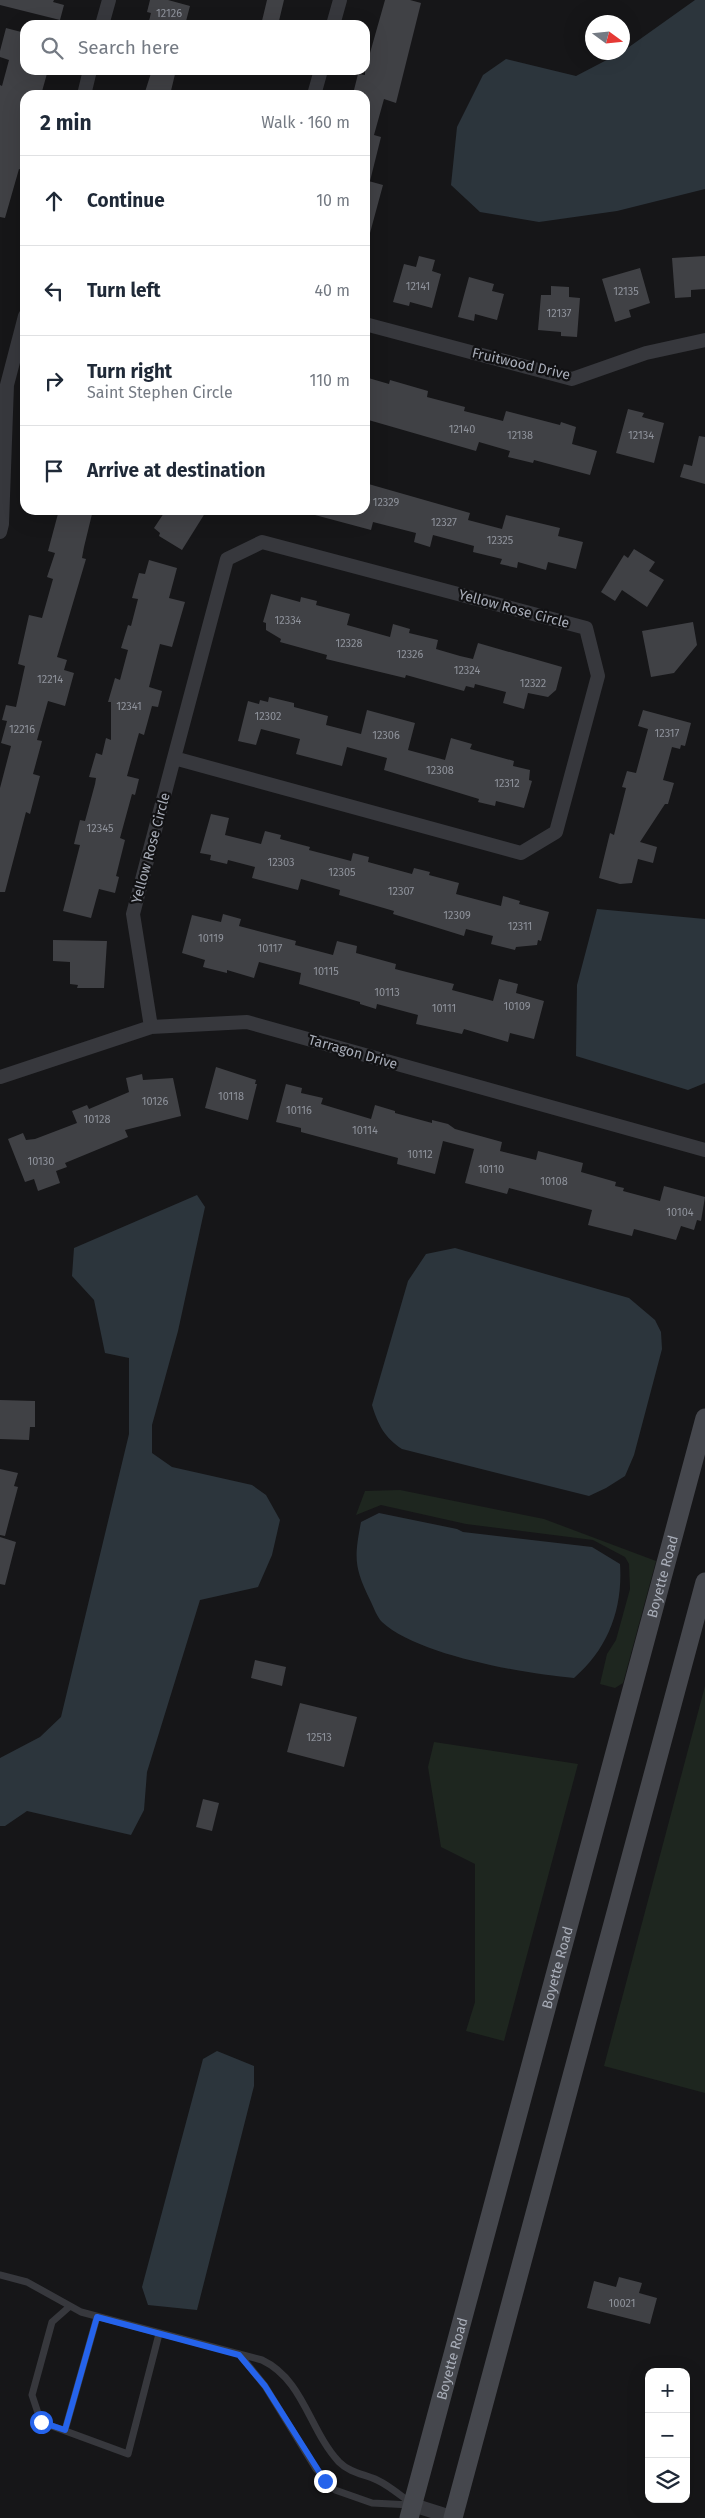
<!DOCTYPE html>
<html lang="en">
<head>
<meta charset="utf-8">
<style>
	body { margin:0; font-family:"Fira Sans",sans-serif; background:#f6f6f7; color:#1f2937 }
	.controls { position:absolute; right:15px; bottom:15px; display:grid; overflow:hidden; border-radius:10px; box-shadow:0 5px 20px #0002 }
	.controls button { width:45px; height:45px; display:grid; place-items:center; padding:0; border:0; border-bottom:1px solid #e0e1e3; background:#fff; color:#1f2937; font:25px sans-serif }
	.compass { position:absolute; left:585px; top:15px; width:45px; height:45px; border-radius:50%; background:#fff; box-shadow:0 5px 20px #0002; rotate:105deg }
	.stop { position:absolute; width:15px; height:15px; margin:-11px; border:4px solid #2563eb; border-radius:50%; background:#fff }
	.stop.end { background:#2563eb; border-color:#fff; box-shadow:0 1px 5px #0008 }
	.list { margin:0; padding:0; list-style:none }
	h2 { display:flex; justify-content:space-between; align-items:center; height:65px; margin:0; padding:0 20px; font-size:21px }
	h2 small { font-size:16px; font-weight:400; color:#747a83 }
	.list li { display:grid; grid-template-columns:32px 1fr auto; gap:15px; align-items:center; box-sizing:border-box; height:90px; padding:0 20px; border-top:1px solid #e0e1e3 }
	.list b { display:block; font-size:19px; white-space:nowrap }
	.list p { margin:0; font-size:16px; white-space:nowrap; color:#747a83 }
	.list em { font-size:16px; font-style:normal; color:#747a83 }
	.icon { flex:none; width:28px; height:28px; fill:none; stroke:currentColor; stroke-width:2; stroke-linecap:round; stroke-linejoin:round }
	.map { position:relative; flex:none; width:705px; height:2518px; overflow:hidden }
	.search { position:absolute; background:#fff; box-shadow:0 5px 20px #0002; left:20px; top:20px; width:350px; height:55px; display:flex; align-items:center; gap:12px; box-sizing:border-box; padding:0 18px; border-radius:15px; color:#747a83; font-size:19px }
	.panel { position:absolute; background:#fff; box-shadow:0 5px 20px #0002; left:20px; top:90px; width:350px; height:425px; border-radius:15px }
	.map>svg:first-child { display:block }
	.green { fill:#1e261f }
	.water { fill:#2c353c }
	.building { fill:#404145 }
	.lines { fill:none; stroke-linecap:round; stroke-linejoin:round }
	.service { stroke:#37383d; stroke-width:7 }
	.minor { stroke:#37383d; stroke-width:14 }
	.secondary { stroke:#45474d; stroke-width:19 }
	.route { stroke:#2563eb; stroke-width:6 }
	.labels { text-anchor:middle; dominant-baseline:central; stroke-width:4.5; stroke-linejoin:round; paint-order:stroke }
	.number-label { font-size:11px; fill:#8e929b }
	.street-label { font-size:14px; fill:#a8adb8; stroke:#111113 }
</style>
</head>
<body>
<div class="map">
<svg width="705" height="2518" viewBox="0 0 705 2518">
	<rect width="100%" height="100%" fill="#161618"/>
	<path class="green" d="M400 1490 544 1519 656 1561 623 1683 615 1688 600 1684 607 1654 616 1640 630 1589 629 1564 625 1557 593 1540 466 1524 381 1505 356 1515 365 1491Z
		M705 1686V2093L604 2066Z
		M434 1742 578 1764 504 2041 466 2031 475 2002V1864L441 1847 428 1767Z"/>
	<path class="water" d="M695 0H705V189L617 211 539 222 480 212 451 185 457 127 483 75 506 59 576 76 622 52Z
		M597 909 705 919V1083L688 1090 576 1056 577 985Z
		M197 1195 205 1207 178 1331 152 1425V1453L172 1467 252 1485 266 1495 280 1520 272 1555 258 1587 200 1600 147 1772 144 1810 131 1835 27 1811 5 1826H0V1758L40 1737 61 1717 129 1434V1358L105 1353 94 1300 72 1276 74 1248Z
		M455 1248 629 1298 655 1320 661 1332 662 1349 634 1455 625 1476 606 1488 589 1496 402 1449C385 1438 378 1425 372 1405L408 1281 426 1254Z
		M379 1513 457 1529 463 1532 592 1547 620 1564C623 1609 608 1649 574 1678 525 1674 417 1655 382 1622 377 1617 374 1608 371 1602 354 1567 354 1559 361 1522Z
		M217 2051 254 2066V2086L197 2310 148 2305 142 2287 203 2059Z"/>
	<path class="building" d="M0 0H54L53 2 64 5 60 20 0 5Z
		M150 0H168L190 6 185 25H148L151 13 147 12Z
		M267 0H284L278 25H261Z
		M385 0H410L421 3 396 103 384 99 374 135 381 137 370 181 365 180V93L354 90 358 74 365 75V52L370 53Z
		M6 28 25 33V70H48L41 95H25V162L23 170 19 169 5 218 0 217V85L2 86 9 60 0 57V51Z
		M152 70H176L170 95H144Z
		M365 180 383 185 370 233H365Z
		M419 256 435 260 432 271 441 274 432 308 410 302 409 306 393 302 404 264 416 267Z
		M705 256V289L691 290V297L675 298 672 258Z
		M640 268 650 303 629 310 631 317 615 322 602 279Z
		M469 277 494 284 492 291 504 294 497 320 475 314 474 321 458 317Z
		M551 286 569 287V297L580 298 577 337 561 336V332L538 330 541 295H551Z
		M365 377 389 384 390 380 428 391 427 397 465 407 464 411 503 421 506 411 560 425 561 422 576 427 572 444 597 451 590 475 534 460 533 463 508 457 510 451 479 442 476 451 365 419Z
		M628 409 644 413 642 417 664 423 654 463 616 453Z
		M699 436 705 437V484L680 477 684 464 692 466Z
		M365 483 470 513 468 520 502 529 506 515 560 528 558 536 583 542 576 569 548 562 546 570 518 562 517 568 500 564 502 559 473 552 474 546 433 535 430 547 414 542 416 533 373 522 371 530 315 515V510H365Z
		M59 510H93L84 547 82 558 86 559 57 657 67 660 64 670 74 673 65 706 48 701 37 740 42 741 33 774 40 776 30 814 26 812 5 892H0V788L11 746 1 743 7 721 2 720 6 705 16 707 25 666 18 664 29 615 42 618 53 579 47 577 55 553 48 551Z
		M166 510H207L182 550 159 536 160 533 154 528Z
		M634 549 655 562 649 571 664 580 647 607 622 590 615 601 601 592 624 555 628 558Z
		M149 560 177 568 169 598 185 602 172 647 160 644 149 687 162 691 158 707 152 706 144 735 139 733 127 776 139 779 135 795 132 794 120 838 125 840 116 876 119 877 115 893 99 889 91 918 63 911 80 845 74 844 80 820 85 821 95 784 96 778 89 777 96 753 102 755 106 738 111 740V702H108L115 678 120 680 128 650 121 648 128 625 131 626 138 599 132 598 139 573 145 574Z
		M271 594 300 602 301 597 317 601 316 605 350 614 347 625 390 637 393 624 410 629 409 633 438 640 436 649 460 656 473 659 478 643 562 667 556 690 548 697 528 693 524 709 503 703 506 692 475 684 474 688 466 686 464 691 406 675 405 678 326 659 327 655 280 642 281 639 266 630V623L263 622Z
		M693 622 697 645 674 673 651 677 642 631Z
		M269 697 294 703V707L328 716 326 725 361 734 367 710 415 723 408 750 445 760 451 738 472 744 470 749 514 761 513 766 530 770 529 780 532 781 524 808 496 801 495 806 478 802 479 799 384 770 387 758 347 747 342 766 296 754 300 739 261 729 256 745 238 741 248 701 259 704 260 700 268 702Z
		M643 710 691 723 685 746 681 745 680 749 672 747 663 780 674 783 668 804H665L640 842 657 847 653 863 638 859 632 883 620 884 599 878 610 833 614 835 626 788 622 787 627 771 636 773 648 729 638 726Z
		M211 814 229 818 225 835 261 844 265 831 281 835 280 839 310 847 309 850 351 861 353 853 369 857 368 862 412 874 414 868 430 872 429 875 459 883 456 894 501 906 503 896 520 901 519 904 549 912 541 941 538 940 537 945 516 947 515 950 491 944 493 936 466 929 464 936 393 914 394 911 339 895 340 890 301 879 298 890 252 878 255 867 228 860 227 864 210 860 211 855 200 853Z
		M223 914 241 919 239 926 296 941 295 945 333 955 337 941 357 946 356 953 396 964 395 969 454 984 452 990 493 1001 499 979 518 984 516 993 544 1001 534 1039 510 1033 508 1042 464 1029 462 1034 416 1024 418 1015 377 1004 376 1009 360 1004V1002L299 984 301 973 259 962 254 978 227 970V973L203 967 205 960 182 953 192 915 221 922Z
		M53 940 107 941 104 988H77L78 985 70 984V962L53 961Z
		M216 1067 256 1080 255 1084H257L248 1120 205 1108Z
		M142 1074 143 1080 173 1078 181 1116 125 1130 128 1137 65 1163 67 1167 56 1171 60 1183 38 1191 34 1179 25 1182 8 1139 23 1133 26 1140 35 1139 77 1123 72 1111 87 1105 89 1109 129 1092 126 1078Z
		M286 1084 302 1088 301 1093 323 1098 321 1104 371 1119 375 1105 395 1111V1113L432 1123V1120L448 1124 455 1129 502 1142 500 1151 536 1160 538 1151 583 1163 581 1172 616 1182 615 1186 624 1188 623 1191 660 1201 664 1186 705 1197 701 1221 697 1220 694 1230 681 1226 676 1240 634 1229 632 1236 588 1225 592 1210 509 1188 507 1194 465 1183 474 1149 443 1141 435 1174 397 1164 398 1158 301 1132V1128L276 1122Z
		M0 1400 35 1401V1427H30L29 1440 0 1439Z
		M0 1469 18 1473 14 1486 18 1487 5 1536 0 1535Z
		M0 1537 16 1542 5 1585 0 1584Z
		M255 1660 286 1667 282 1686 251 1678Z
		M300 1703 357 1717 344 1767 287 1752Z
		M203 1799 219 1803 212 1831 196 1827Z
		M619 2277 642 2283 639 2293 657 2298 650 2324 587 2308 594 2281 616 2287Z"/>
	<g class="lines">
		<path class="service" d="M0 2275 27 2282 81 2312 262 2360C304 2380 309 2430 339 2462 350 2473 364 2474 377 2480 390 2486 401 2496 412 2504
			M69 2307 52 2322 32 2395 41 2422 128 2454 159 2334
			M240 2355 265 2386 316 2469 335 2490 372 2503 411 2505
			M65 2430 97 2317"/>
		<path class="minor" d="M102 25 109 0
			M333 25 340 0
			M84 95 90 70
			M314 95 321 70
			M365 324 572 379 646 353 705 340
			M0 532 2 524 7 385 25 316
			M262 542 586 628 598 676 556 832 521 853 174 758 227 559Z
			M151 1027 133 914 174 758
			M0 1077 151 1027 247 1022 705 1150
			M413 2505 454 2518"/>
		<g class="secondary">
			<path id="s1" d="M409 2518 705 1418"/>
			<path d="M453 2518 705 1582"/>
		</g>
	</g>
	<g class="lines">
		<path class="route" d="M41 2422 65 2430 97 2317 239 2355 265 2386 325 2481"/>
	</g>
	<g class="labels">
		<g class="number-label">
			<text x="169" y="13">12126</text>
			<text x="418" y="286">12141</text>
			<text x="626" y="291">12135</text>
			<text x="559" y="313">12137</text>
			<text x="462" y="429">12140</text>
			<text x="520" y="435">12138</text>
			<text x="641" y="435">12134</text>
			<text x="386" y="502">12329</text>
			<text x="444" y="522">12327</text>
			<text x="500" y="540">12325</text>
			<text x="288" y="620">12334</text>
			<text x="349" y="643">12328</text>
			<text x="410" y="654">12326</text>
			<text x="467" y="670">12324</text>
			<text x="50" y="679">12214</text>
			<text x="533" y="683">12322</text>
			<text x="129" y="706">12341</text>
			<text x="268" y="716">12302</text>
			<text x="22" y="729">12216</text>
			<text x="667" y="733">12317</text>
			<text x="386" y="735">12306</text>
			<text x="440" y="770">12308</text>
			<text x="507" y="783">12312</text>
			<text x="100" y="828">12345</text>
			<text x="281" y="862">12303</text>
			<text x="342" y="872">12305</text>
			<text x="401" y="891">12307</text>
			<text x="457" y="915">12309</text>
			<text x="520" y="926">12311</text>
			<text x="211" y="938">10119</text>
			<text x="270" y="948">10117</text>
			<text x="326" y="971">10115</text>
			<text x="387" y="992">10113</text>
			<text x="517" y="1006">10109</text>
			<text x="444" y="1008">10111</text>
			<text x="231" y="1096">10118</text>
			<text x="155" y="1101">10126</text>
			<text x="299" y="1110">10116</text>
			<text x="97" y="1119">10128</text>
			<text x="365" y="1130">10114</text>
			<text x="420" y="1154">10112</text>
			<text x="41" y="1161">10130</text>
			<text x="491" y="1169">10110</text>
			<text x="554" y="1181">10108</text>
			<text x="680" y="1212">10104</text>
			<text x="319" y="1737">12513</text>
			<text x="622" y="2303">10021</text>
		</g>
		<g class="street-label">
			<text transform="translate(521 364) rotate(13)">Fruitwood Drive</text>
			<text transform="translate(514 609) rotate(15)">Yellow Rose Circle</text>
			<text transform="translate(151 848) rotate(-75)">Yellow Rose Circle</text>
			<text transform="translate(353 1052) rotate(16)">Tarragon Drive</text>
			<text stroke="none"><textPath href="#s1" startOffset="975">Boyette Road</textPath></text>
			<text stroke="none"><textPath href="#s1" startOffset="570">Boyette Road</textPath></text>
			<text stroke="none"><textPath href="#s1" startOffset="165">Boyette Road</textPath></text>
		</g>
	</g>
</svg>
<div class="controls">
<button>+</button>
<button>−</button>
<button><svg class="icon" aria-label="layers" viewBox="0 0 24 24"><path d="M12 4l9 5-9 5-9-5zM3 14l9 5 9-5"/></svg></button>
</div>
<svg class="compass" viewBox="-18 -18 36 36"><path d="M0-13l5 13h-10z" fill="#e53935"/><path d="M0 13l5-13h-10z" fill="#747a83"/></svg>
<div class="stop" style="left:41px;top:2422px"></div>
<div class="stop end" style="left:325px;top:2481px"></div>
<div class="search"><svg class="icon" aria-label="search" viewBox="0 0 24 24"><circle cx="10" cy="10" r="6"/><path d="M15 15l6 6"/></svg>Search here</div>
<section class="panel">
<h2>2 min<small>Walk · 160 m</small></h2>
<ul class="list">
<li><svg class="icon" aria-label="ahead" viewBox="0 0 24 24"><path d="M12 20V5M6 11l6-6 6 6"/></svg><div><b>Continue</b></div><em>10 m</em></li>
<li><svg class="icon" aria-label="left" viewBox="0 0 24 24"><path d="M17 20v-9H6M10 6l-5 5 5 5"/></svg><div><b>Turn left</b></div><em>40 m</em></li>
<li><svg class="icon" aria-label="right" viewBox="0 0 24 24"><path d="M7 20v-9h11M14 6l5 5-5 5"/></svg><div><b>Turn right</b><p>Saint Stephen Circle</p></div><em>110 m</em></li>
<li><svg class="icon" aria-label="arrive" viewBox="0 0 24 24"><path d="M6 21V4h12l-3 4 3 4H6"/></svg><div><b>Arrive at destination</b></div></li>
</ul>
</section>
</div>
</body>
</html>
